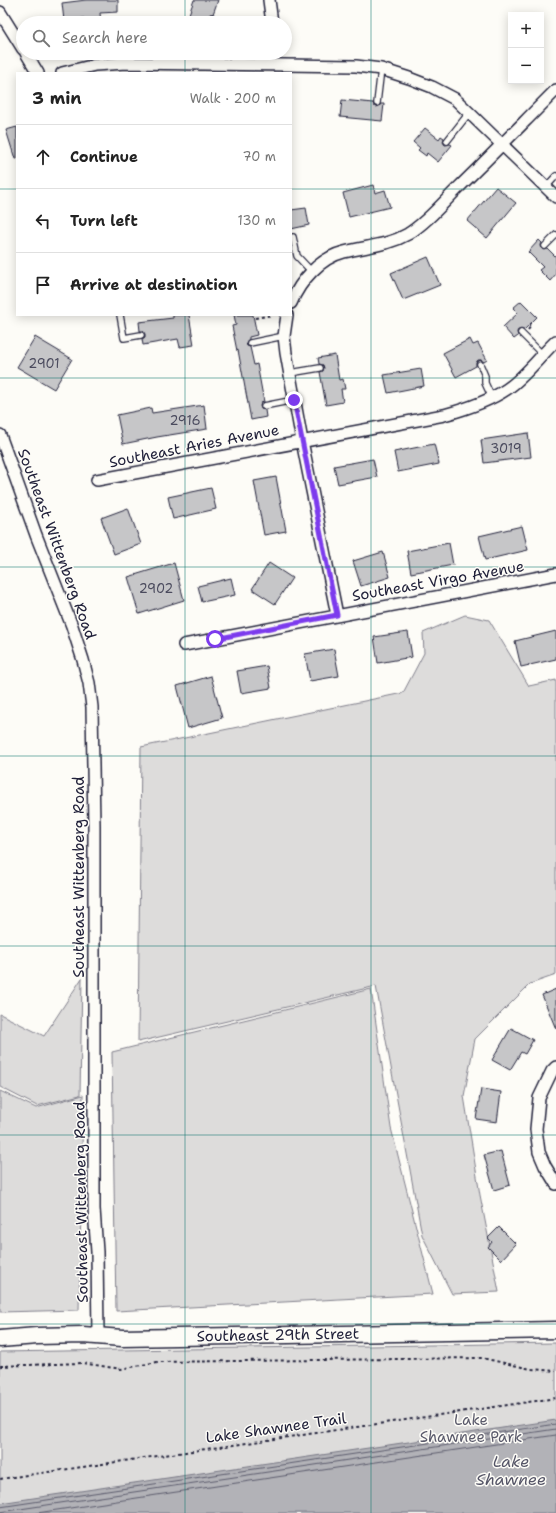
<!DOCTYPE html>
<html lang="en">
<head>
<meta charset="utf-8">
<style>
	body { margin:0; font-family:"Shantell Sans",sans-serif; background:#f2f2f2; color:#222 }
	.controls { position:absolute; right:12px; top:12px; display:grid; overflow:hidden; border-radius:0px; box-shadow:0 2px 10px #0003 }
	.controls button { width:36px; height:36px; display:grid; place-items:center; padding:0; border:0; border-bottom:1px solid #e0e0e0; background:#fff; color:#222; font:20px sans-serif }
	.stop { position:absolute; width:12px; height:12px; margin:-9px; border:3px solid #7c3aed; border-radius:50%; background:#fff }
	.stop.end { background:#7c3aed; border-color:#fff; box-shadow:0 1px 4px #0008 }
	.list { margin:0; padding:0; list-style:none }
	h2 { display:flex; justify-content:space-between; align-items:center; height:52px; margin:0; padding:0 16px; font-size:17px }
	h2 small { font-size:13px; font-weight:400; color:#767676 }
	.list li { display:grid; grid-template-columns:26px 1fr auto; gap:12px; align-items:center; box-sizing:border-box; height:64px; padding:0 16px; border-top:1px solid #e0e0e0 }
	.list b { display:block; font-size:15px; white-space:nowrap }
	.list em { font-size:13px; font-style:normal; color:#767676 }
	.icon { flex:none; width:22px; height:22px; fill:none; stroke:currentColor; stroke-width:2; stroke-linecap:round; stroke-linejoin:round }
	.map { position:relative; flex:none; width:556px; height:1513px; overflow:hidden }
	.search { position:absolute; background:#fff; box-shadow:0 2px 10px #0003; left:16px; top:16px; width:276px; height:44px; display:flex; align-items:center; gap:10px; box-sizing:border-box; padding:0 14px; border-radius:22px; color:#767676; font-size:15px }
	.panel { position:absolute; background:#fff; box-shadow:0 2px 10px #0003; left:16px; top:72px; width:276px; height:244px; border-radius:0px }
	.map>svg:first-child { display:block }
	.green { fill:#dddcdb; stroke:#807f8b }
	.water { fill:#b2b2b7; stroke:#787885 }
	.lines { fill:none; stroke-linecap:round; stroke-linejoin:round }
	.shore { stroke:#5c5c6d; stroke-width:1 }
	.building { fill:#c6c6c8; stroke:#22223b }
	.lane-casing { stroke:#22223b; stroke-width:8 }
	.street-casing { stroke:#22223b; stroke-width:14 }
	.secondary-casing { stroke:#22223b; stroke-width:19 }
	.path { stroke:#22223b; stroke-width:2; stroke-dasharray:3 3; stroke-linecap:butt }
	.lane { stroke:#fdfcf7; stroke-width:5.5 }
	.street { stroke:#fdfcf7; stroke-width:11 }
	.secondary { stroke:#fdfcf7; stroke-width:16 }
	.route { stroke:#7c3aed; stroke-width:5 }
	.grid { fill:none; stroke:#0f766e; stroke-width:1; stroke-opacity:0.55 }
	.labels { text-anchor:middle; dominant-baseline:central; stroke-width:3; stroke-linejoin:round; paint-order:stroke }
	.number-label { font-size:13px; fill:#4b4b5e }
	.street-label { font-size:15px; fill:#22223b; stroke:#fdfcf7 }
	.park-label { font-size:15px; fill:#5a5a6b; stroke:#fdfcf7 }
	.water-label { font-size:16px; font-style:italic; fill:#545466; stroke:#fdfcf7 }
</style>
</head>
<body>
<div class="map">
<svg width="556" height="1513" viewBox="0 0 556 1513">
	<rect width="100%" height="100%" fill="#fdfcf7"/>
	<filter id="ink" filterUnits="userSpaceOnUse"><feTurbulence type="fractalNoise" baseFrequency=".025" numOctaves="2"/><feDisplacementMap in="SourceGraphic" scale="8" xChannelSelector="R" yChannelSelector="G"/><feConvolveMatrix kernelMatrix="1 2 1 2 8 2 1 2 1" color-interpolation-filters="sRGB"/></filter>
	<g filter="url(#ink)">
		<path class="green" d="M465 615 489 620 529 686 556 680V975L530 984 475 1039 464 1096 480 1195 499 1292 452 1294 422 1235 376 986 138 1042 141 747 403 693 424 653 423 633Z
			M82 978 80 1095 37 1106 0 1087V1014L44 1036Z
			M371 989 391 1128 433 1294 116 1311 112 1052Z
			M0 1091 36 1108 83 1095 79 1310 0 1312Z
			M556 1343V1513H0V1352Z"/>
		<path class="water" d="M556 1420V1513H0V1503Z"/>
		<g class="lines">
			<path class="shore" d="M0 1507 556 1424
				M0 1512 556 1429
				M37 1513 556 1435"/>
		</g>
		<path class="building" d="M86 0H118V12L100 13 101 23H85L84 18 64 21 62 3Z
			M194 0H218L213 14H210L208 17 210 23H206L188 17Z
			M342 100 373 103 374 106 377 107 381 104H384L382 121 340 117Z
			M17 127V159H15L6 130Z
			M425 128 439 139 441 136 444 138 443 142 445 145 450 144 452 145 438 162 427 153 426 156 418 150 420 148 413 142Z
			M373 185 375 193 385 190 390 207 349 217 343 193Z
			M496 187 516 203 487 238 467 221Z
			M306 208 309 225 291 229V210Z
			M539 240 542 243 541 245 542 249 544 250 548 249 556 257V274L550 281 539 270 543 267 528 252Z
			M428 257 440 285 403 300 391 273Z
			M521 301 537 317 524 330H518L517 332 518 336 514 339 503 327 518 313 513 308Z
			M173 315H189L194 345 180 347 178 339 143 345 142 339 145 337V334L143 331H140L139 322 173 318Z
			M234 315H253L257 335 249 337V339L246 343 247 346 250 347 254 365 257 364 264 402 261 403 260 406 261 409 265 410 266 417 251 420 238 350 237 351 232 326 236 325Z
			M35 337 72 359 54 389 17 367Z
			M470 339 473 345 478 343 487 360 484 362 481 360H478L476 363V366L456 377 443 353Z
			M335 355 339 380 343 379 345 389H341L343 402 326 405 320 372 323 371 324 368 323 365 319 364 318 358Z
			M421 369 424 386 388 393 384 375Z
			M204 405 207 429 157 437 123 444 117 415 151 408 152 413Z
			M528 433 531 457 484 463 481 440Z
			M434 444 439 464 398 472 394 452Z
			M373 459 377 477 338 484 334 466Z
			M276 477 286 531 264 535 254 481Z
			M211 488 216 509 173 519 168 497Z
			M128 508 141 544 114 554 101 518Z
			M522 526 528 550 485 560 479 536Z
			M449 543 453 565 411 573 407 551Z
			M383 552 390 577 361 586 353 561Z
			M174 563 184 600 139 614 128 577Z
			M269 563 292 578 275 604 252 589Z
			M231 578 235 595 202 602 198 586Z
			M556 631V659L521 667 515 641Z
			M408 632 412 657 378 663 374 637Z
			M334 649 339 676 310 681 305 654Z
			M267 666 271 688 241 693 237 671Z
			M211 676 222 718 188 728 177 686Z
			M556 989V1029L542 995Z
			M511 1028 533 1040 525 1054 521 1052 510 1070 492 1060Z
			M481 1089 501 1092 497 1122 476 1119Z
			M501 1151 510 1185 494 1190 484 1155Z
			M499 1227 516 1244 501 1260 488 1247 492 1242 488 1238Z"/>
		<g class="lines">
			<defs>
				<path id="lane" d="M212 18 224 23
					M236 53V64
					M377 103 381 69
					M447 141 469 113
					M546 187 556 176
					M293 237 297 256 312 272
					M545 246 556 235
					M120 315 124 338 141 335
					M521 333 542 354
					M250 343 284 336
					M480 364 485 376V383L492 398
					M290 373 320 368
					M264 406 294 400"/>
				<path id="street" d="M269 0 272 23
					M0 12 23 49
					M26 53 38 73
					M62 73 95 65 126 63 356 66 381 69 409 78 432 87 455 99 556 197
					M291 303C300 281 320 258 344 252 367 246 387 246 408 234 427 222 442 204 457 189 491 156 523 123 556 90
					M287 315 284 336 286 353 302 441 337 615
					M0 435 36 535 72 626 83 660 89 683 92 707 94 825V1209L97 1252 98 1336
					M97 480 444 415C466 409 488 402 507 389 526 376 540 356 556 341
					M184 645 556 574
					M556 1067 552 1071 539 1098 536 1129 539 1152 545 1166 556 1184"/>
				<path id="secondary" d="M0 1339 37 1336 83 1335 122 1338 556 1330"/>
			</defs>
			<use href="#lane" class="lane-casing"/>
			<use href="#street" class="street-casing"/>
			<use href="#secondary" class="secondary-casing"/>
			<path class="path" d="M255 318 272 315
				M528 330 531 326 529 325
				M0 1366 82 1363 121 1369 157 1362 482 1358 531 1369 556 1371
				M0 1479 556 1398"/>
			<use href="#lane" class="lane"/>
			<use href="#street" class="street"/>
			<use href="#secondary" class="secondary"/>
		</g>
	</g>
	<g class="lines" filter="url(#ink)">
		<path class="route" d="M215 639 337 615 294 400"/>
	</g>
	<path class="grid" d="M185 0V23M371 0V1513M185 53V73M0 189H17M291 189H556M185 315V1513M0 378H556M0 567H556M0 756H556M0 946H556M0 1135H556M0 1324H556"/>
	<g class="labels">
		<g class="number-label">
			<text x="44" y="363">2901</text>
			<text x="185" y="420">2916</text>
			<text x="506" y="448">3019</text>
			<text x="156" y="588">2902</text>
		</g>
		<g class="street-label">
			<text transform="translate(194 446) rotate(-11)">Southeast Aries Avenue</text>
			<text transform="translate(57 544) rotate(70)">Southeast Wittenberg Road</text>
			<text transform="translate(438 581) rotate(-10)">Southeast Virgo Avenue</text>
			<text transform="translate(79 877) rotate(-90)">Southeast Wittenberg Road</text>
			<text transform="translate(81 1202) rotate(-91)">Southeast Wittenberg Road</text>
			<text transform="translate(278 1335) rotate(-1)">Southeast 29th Street</text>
			<text transform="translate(276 1428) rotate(-8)">Lake Shawnee Trail</text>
		</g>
		<g class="park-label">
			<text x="471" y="1420">Lake<tspan x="471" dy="17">Shawnee Park</tspan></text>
		</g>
		<g class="water-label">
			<text x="511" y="1461">Lake<tspan x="511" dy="18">Shawnee</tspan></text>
		</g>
	</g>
</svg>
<div class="controls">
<button>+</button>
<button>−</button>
</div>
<div class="stop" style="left:215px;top:639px"></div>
<div class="stop end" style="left:294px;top:400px"></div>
<div class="search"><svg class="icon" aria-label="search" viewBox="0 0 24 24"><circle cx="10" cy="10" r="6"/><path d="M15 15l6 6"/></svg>Search here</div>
<section class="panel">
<h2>3 min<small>Walk · 200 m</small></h2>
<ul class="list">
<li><svg class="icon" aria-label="ahead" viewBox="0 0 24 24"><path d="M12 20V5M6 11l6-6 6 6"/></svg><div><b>Continue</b></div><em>70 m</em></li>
<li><svg class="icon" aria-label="left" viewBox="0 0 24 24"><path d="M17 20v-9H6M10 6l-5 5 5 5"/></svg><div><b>Turn left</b></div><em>130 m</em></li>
<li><svg class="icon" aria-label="arrive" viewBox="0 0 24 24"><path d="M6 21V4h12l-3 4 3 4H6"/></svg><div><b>Arrive at destination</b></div></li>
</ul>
</section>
</div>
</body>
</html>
